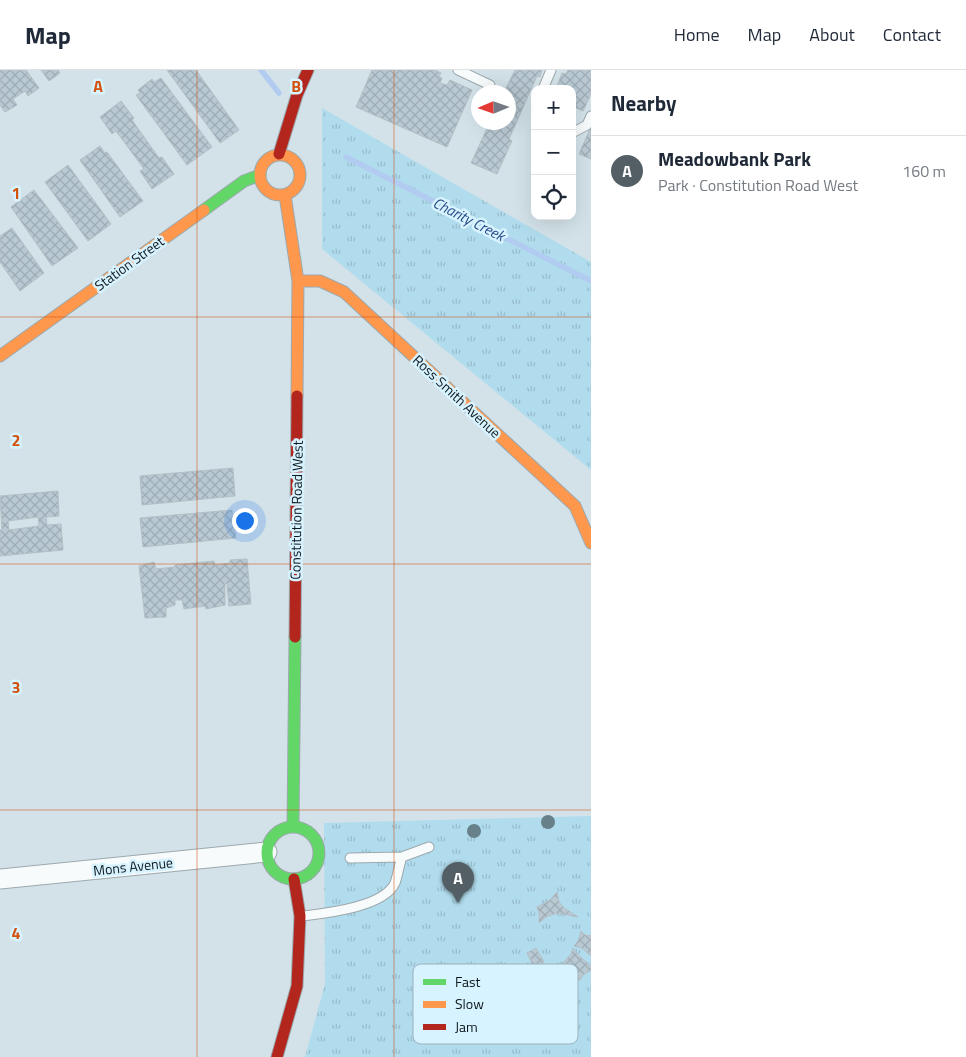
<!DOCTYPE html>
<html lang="en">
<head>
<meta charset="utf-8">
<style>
	body { margin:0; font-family:"Titillium Web",sans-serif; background:#f2f2f3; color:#1f2937 }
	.controls { position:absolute; right:15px; top:15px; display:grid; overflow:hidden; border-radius:10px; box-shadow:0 5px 20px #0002 }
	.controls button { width:45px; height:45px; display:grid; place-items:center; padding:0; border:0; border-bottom:1px solid #e0e1e3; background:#fff; color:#1f2937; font:25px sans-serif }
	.compass { position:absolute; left:471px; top:15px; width:45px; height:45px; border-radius:50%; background:#fff; box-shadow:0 5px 20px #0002; rotate:268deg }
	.you { position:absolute; left:244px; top:450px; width:18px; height:18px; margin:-12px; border:4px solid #fff; border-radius:50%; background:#1a73e8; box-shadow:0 0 0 8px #1a73e833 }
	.badge { display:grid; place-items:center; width:32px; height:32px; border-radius:50%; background:#535f64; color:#fff; font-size:16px; font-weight:700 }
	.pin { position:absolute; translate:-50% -41px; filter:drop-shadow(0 1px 2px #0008) }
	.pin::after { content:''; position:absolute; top:26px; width:18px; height:15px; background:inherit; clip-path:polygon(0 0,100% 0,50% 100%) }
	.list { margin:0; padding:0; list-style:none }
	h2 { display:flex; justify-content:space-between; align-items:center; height:65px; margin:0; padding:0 20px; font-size:21px }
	h2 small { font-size:16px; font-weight:400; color:#747a83 }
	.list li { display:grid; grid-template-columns:32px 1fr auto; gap:15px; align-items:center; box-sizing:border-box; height:70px; padding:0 20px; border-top:1px solid #e0e1e3 }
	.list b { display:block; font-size:19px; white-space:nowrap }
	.list p { margin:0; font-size:16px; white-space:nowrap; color:#747a83 }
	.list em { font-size:16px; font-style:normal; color:#747a83 }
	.icon { flex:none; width:28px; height:28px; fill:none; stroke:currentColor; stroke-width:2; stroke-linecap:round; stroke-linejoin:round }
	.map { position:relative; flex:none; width:591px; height:987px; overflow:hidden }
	header { display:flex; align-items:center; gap:30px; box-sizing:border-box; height:70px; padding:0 25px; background:#fff; border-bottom:1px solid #e0e1e3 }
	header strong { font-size:24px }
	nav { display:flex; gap:28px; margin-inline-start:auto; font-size:18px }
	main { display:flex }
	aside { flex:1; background:#fff }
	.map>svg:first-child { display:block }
	.park { fill:url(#park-tufts) }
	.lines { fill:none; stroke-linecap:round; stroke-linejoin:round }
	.stream { stroke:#b1ccf0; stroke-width:5.5 }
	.building { fill:url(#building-cross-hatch); stroke:#b4bfc6; fill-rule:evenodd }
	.lane-casing { stroke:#9ca8ad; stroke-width:11 }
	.street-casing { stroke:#9ca8ad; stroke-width:21 }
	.fast-casing { stroke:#9ca8ad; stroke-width:13 }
	.slow-casing { stroke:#9ca8ad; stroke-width:13 }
	.jam-casing { stroke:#9ca8ad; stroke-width:13 }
	.lane { stroke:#f8fbfc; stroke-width:9 }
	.street { stroke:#f8fbfc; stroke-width:19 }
	.fast { stroke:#63d668; stroke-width:11 }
	.slow { stroke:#ff974d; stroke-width:11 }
	.jam { stroke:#b3261e; stroke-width:11 }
	.tree { fill:#678089 }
	.grid { fill:none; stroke:#d2520e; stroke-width:1; stroke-opacity:0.55 }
	.labels { text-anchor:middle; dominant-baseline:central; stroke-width:5; stroke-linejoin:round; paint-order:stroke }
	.street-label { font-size:14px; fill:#0e181c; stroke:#d7f3ff }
	.water-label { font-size:15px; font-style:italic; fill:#284c88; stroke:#d7f3ff }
	.key { fill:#d7f3ff; stroke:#9bb1bb; stroke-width:1 }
	.key-label { font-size:14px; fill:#0e181c }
	.grid-label { font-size:16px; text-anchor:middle; font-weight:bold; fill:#d2520e; stroke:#d7f3ff; stroke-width:5; stroke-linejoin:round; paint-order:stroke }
</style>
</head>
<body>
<header>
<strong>Map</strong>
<nav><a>Home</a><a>Map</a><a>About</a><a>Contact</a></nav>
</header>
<main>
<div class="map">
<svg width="591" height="987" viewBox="0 0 591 987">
	<defs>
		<pattern id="park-tufts" width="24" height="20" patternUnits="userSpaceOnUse" patternTransform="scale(1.25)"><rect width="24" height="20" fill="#b1dced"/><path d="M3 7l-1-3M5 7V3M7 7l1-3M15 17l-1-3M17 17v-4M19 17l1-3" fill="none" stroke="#97bccb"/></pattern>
		<pattern id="building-cross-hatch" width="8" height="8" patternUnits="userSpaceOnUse" patternTransform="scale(1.25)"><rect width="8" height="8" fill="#b9c9d3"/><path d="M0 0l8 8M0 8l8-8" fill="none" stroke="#9eacb5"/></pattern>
	</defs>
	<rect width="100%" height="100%" fill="#d3e2e9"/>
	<path class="park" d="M322 38 591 192V400L322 179Z
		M591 746V987H305L325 914 324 753Z"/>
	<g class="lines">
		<path class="stream" d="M261 0 279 23
			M346 87 591 211"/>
	</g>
	<path class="building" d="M0 0H26L39 18 28 26 25 21 13 29 17 35 5 42 0 35Z
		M41 0H58L60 3 49 11Z
		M167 0H196L239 60 220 73Z
		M372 0H435L441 3 439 7 442 8 440 13 447 15 450 10 472 20 447 77 356 37Z
		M515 0H542L540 7 537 6 509 69 512 71 497 104 471 93 490 52H508V22H504Z
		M568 0H591V24L583 41 572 36V19H556L562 3 566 4Z
		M161 8 212 77 187 95 136 25 140 23 138 20 152 9 154 12Z
		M121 31 134 48 132 50 159 88 162 87 174 104 152 119 140 101 144 99 116 61 112 64 100 47Z
		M590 59H591V89L579 84Z
		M100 76 105 83 107 82 143 131 120 147 80 90Z
		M68 95 111 154 88 171 45 112Z
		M34 120 78 178 52 196 11 137Z
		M12 158 44 203 20 221 0 192V166Z
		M233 398 235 426 142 435 140 406Z
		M58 421 59 446 46 447 47 455 61 454 63 480 0 486V460H2L0 426ZM38 447 39 456 9 460 8 451Z
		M232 440 236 468 143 477 140 448Z
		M247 489 251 534 229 536 227 514 225 513V535L206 539 205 536 184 539 182 530H175V535L166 538V547L145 548 139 496 154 492 156 499 175 497V495L214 491 215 495 230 493V490Z
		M557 822 559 832 564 838 578 847 557 843 546 847 539 853V843L537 837 550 830Z
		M581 861 585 865 591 866V886L582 878 574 876 578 871Z
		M536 878 544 892 534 897 527 883Z
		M573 878 578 885 591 896V900L583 905 580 910 560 896 571 884Z"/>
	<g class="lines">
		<defs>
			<path id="lane" d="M458 0 490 15
				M543 19 551 0
				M572 63 587 55 591 46
				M350 788 402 787 429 777
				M303 846C327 843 384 837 395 813 398 805 399 795 402 787"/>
			<path id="street" d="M0 809 267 782"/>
			<path id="fast" d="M204 140 244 111 260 105
				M293 757 295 567
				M267 783a26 26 0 1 1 52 0a26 26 0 1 1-52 0Z"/>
			<path id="slow" d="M260 105a20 20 0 1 1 40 0a20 20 0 1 1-40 0Z
				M285 125 298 211 297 326
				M298 211H320L344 222 575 436 591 473
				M0 286 204 140"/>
			<path id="jam" d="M279 84 297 25 308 0
				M295 567 297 326
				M277 987 297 916 300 846 294 809"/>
		</defs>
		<use href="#lane" class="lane-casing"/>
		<use href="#street" class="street-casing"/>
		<use href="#fast" class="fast-casing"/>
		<use href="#slow" class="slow-casing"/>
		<use href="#jam" class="jam-casing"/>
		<use href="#lane" class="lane"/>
		<use href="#street" class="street"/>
		<use href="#fast" class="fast"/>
		<use href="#slow" class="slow"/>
		<use href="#jam" class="jam"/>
	</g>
	<g class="tree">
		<circle cx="548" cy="752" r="7"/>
		<circle cx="474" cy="761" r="7"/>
	</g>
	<path class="grid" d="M197 0V987M394 0V987M0 247H591M0 494H591M0 740H591"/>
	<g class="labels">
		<g class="street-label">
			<text transform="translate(129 193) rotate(-36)">Station Street</text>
			<text transform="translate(457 326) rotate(43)">Ross Smith Avenue</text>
			<text transform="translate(296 440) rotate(-89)">Constitution Road West</text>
			<text transform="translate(133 796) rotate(-6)">Mons Avenue</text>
		</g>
		<g class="water-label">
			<text transform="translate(469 149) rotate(27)">Charity Creek</text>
		</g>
	</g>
	<rect x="413" y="894" width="165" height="80" rx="8" class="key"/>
	<rect x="423" y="909" width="23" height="6" fill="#63d668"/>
	<rect x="423" y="931" width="23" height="7" fill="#ff974d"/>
	<rect x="423" y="954" width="23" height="6" fill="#b3261e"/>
	<g class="key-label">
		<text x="455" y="917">Fast</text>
		<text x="455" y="939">Slow</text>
		<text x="455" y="962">Jam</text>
	</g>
	<g class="grid-label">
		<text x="98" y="22">A</text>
		<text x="296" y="22">B</text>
		<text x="16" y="129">1</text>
		<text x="16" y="376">2</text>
		<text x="16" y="623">3</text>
		<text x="16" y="869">4</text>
	</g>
</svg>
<div class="controls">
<button>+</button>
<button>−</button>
<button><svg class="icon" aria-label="locate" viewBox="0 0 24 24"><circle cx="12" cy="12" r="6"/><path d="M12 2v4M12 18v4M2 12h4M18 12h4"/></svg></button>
</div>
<svg class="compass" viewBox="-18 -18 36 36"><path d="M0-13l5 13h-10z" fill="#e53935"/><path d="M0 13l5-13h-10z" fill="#747a83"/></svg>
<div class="you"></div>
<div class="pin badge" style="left:458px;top:833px">A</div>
</div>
<aside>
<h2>Nearby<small></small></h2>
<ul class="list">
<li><span class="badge">A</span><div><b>Meadowbank Park</b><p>Park · Constitution Road West</p></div><em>160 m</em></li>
</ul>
</aside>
</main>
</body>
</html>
